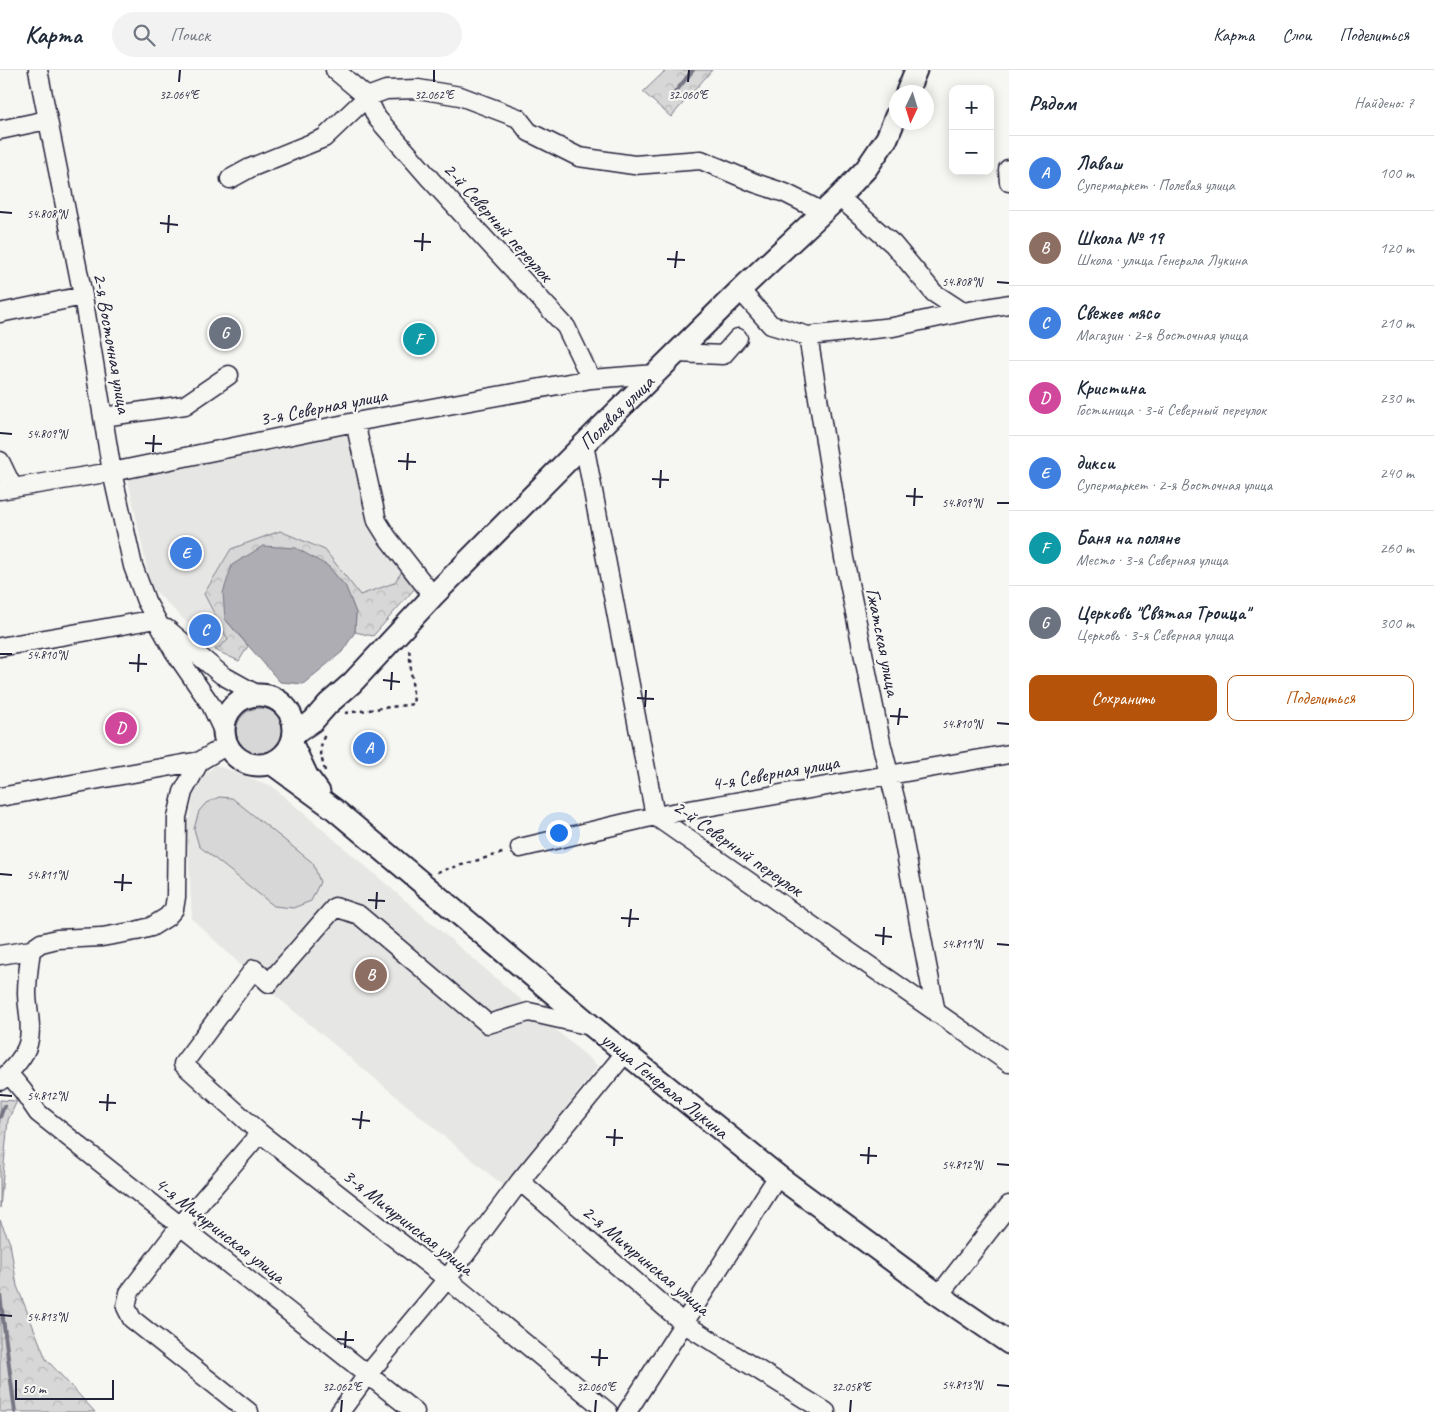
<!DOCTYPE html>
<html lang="ru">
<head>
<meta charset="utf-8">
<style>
	body { margin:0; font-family:Caveat,sans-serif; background:#f2f2f3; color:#1f2937 }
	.controls { position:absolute; right:15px; top:15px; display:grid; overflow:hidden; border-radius:10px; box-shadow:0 2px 12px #0003 }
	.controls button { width:45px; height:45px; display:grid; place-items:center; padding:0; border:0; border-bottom:1px solid #e0e1e3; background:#fff; color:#1f2937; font:25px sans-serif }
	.compass { position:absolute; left:889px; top:15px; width:45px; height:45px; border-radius:50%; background:#fff; box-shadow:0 2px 12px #0003; rotate:184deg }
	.scale { position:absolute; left:15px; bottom:12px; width:99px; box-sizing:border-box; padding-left:5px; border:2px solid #22223b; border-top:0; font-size:14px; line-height:18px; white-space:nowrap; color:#22223b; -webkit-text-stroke:4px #f6f6f2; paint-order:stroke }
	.you { position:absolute; left:558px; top:762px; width:18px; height:18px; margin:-12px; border:4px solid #fff; border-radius:50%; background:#1a73e8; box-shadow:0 0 0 8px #1a73e833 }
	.badge { display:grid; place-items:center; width:32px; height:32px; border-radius:50%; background:#b45309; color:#fff; font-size:16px; font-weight:700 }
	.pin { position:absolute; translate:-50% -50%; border:2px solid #fff; box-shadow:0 1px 5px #0006 }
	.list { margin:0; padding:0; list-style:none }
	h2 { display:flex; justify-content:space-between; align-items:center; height:65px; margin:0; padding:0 20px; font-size:21px }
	h2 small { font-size:16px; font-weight:400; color:#747a83 }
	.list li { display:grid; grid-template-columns:32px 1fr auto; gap:15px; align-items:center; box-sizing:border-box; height:75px; padding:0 20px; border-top:1px solid #e0e1e3 }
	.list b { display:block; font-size:19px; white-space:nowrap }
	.list p { margin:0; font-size:16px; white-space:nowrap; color:#747a83 }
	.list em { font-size:16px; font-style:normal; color:#747a83 }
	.actions { display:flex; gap:10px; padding:15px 20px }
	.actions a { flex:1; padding:11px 0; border:1px solid #b45309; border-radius:10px; text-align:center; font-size:18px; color:#b45309 }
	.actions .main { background:#b45309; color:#fff }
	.icon { flex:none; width:28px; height:28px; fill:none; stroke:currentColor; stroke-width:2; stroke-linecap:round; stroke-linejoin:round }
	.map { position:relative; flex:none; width:1009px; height:1342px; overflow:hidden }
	header { display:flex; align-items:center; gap:30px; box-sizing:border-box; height:70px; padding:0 25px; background:#fff; border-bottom:1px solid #e0e1e3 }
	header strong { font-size:24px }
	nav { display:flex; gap:28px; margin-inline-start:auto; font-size:18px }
	.search { width:350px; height:45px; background:#f2f2f3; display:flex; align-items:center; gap:12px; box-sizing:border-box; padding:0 18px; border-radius:28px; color:#747a83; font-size:19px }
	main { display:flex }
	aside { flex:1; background:#fff }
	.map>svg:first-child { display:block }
	.built { fill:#e6e6e4 }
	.grass { fill:#d7d7d7; stroke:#7c7c89 }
	.forest { fill:url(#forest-crowns); stroke:#7c7c89 }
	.water { fill:#adadb3; stroke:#757583 }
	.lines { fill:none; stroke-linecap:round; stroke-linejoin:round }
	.stream { stroke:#757583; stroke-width:4 }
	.minor-casing { stroke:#22223b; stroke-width:21 }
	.major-casing { stroke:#22223b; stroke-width:25 }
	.path { stroke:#22223b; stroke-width:2.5; stroke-dasharray:4 4; stroke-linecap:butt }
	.minor { stroke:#f6f6f2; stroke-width:18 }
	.major { stroke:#f6f6f2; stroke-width:21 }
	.ticks { fill:none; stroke:#22223b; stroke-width:2 }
	.labels { text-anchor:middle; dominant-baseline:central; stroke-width:4.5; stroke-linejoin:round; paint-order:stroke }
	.street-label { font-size:20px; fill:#22223b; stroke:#f6f6f2 }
	.ticks-label { font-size:12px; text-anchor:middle; fill:#22223b; stroke:#f6f6f2; stroke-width:4.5; stroke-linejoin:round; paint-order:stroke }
</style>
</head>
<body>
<header>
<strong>Карта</strong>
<div class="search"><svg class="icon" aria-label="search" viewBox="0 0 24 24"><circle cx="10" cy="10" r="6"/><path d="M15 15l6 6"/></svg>Поиск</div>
<nav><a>Карта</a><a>Слои</a><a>Поделиться</a></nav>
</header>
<main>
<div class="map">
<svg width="1009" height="1342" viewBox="0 0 1009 1342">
	<defs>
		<pattern id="forest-crowns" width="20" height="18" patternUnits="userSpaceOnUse" patternTransform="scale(1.25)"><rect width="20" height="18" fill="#d7d7d7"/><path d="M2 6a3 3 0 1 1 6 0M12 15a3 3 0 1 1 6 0" fill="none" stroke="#b8b8b9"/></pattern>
	</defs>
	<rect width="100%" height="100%" fill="#f6f6f2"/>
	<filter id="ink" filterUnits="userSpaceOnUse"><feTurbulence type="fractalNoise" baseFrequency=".02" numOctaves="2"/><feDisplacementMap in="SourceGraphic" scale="10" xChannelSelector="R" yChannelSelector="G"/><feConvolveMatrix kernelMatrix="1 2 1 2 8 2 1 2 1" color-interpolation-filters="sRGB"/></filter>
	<g filter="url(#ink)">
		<path class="built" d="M352 362 362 428 368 457 403 500 394 513 360 526 325 480 280 462 231 479 204 524 228 570 215 580 151 517 128 410 151 403Z
			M215 695 272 716 598 996 505 1117 259 912 192 849 187 759 196 714Z"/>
		<path class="grass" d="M236 662a24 24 0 1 1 48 0a24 24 0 1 1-48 0Z
			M219 727 232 728 313 793 320 812 311 831 293 838 274 836 199 776 194 759 199 741 206 733Z"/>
		<path class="forest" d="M666 0H712L671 47 643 22Z
			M280 461 325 480 360 525 394 513 403 500 416 517 373 566 355 562 356 543 346 518 328 496 225 549 248 576 239 591 215 580 228 570 204 524 231 479Z
			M0 1030 17 1031 8 1050 0 1138Z
			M0 1150 10 1173 17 1216 46 1289 95 1342H0Z"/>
		<path class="water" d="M263 476 296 478 328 496 346 517 356 543 355 562 342 582 303 614 280 612 225 549 223 523 232 495Z"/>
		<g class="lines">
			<path class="stream" d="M673 25 693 0
				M0 1047 4 1036
				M0 1225 15 1342"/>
			<defs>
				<path id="minor" d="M38 0 83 226 112 402 133 496 146 531 156 549 174 581 211 635 224 663
					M335 0 367 27 377 48 431 110 566 257 591 309
					M0 60 47 50
					M1008 99 1009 112
					M230 109 250 98 324 68 367 27 386 20 418 19 460 26 518 48 529 62 579 87 634 95 701 90 755 113 785 123 823 142
					M839 127 893 174 934 223 963 242
					M740 220 771 255 808 266 893 257 963 242 1009 234
					M0 243 83 226
					M808 266 844 488 881 672 897 736 936 943
					M677 283 723 285 738 268
					M103 347 185 335 229 305
					M355 352 377 451 387 467 433 526
					M584 374 655 746 1009 993
					M0 391 13 418
					M0 420 112 402 355 352 591 309 655 304
					M167 559 222 605 258 625
					M0 577 156 549
					M0 727 200 691
					M520 778 655 746 1009 684
					M0 885 31 880 41 873 57 869 102 867 136 861 151 857 167 847 174 839 176 827 177 747 183 722 200 691 227 675
					M591 956 529 942 488 954 359 845 335 837 269 913 254 899 183 994 260 1063 447 1209 608 1342
					M8 1003 23 1021 38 1043 415 1342
					M0 1011C11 1001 24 988 28 974 33 957 27 939 27 923 27 908 29 894 31 880
					M520 1111 683 1253 826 1342
					M939 1225 1009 1135
					M249 1342 132 1249 126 1237 129 1223 180 1156 260 1063
					M340 1342 368 1304 447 1209 520 1111 626 982
					M627 1342 778 1106"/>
				<g id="major">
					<path d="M907 22 916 0"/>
					<circle cx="259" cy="660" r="35"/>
					<path id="s1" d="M294 664 313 651 328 634 352 613 433 526 584 374 740 220 839 127 866 99 887 68 896 46"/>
					<path d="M292 674 307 706 319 722"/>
					<path id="s2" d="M271 693 334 739 592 956 778 1106 939 1225 1009 1273"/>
				</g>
			</defs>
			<use href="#minor" class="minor-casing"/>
			<use href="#major" class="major-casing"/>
			<path class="path" d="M345 643 414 634 409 577
				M229 691 245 699 257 701
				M325 701C321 687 318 676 326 663
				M437 802 506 782"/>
			<use href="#minor" class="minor"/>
			<use href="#major" class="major"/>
		</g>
	</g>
	<path class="ticks" d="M179 12 180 0M434 12V0M688 12 689 0M0 142 12 143M160 153 178 155M168 163 169 145M414 171 431 172M422 181 423 163M667 189 685 190M675 198 677 181M997 212 1009 213M0 363 12 364M145 373 162 374M153 382 154 365M398 391 416 392M407 400 408 383M652 409 669 410M660 418 661 400M906 426 923 427M997 433H1009M914 436 915 418M0 584H12M129 593 147 594M138 602 139 584M383 610 400 612M391 620 392 602M637 628 654 629M645 637 646 620M890 646 908 647M997 653 1009 654M898 655 900 638M0 804 12 805M114 812 132 813M122 821 123 804M368 830 385 831M376 839 377 822M621 848 639 849M629 857 631 839M875 865 892 867M997 874 1009 875M883 875 884 857M0 1025 12 1026M99 1032 116 1033M107 1041 108 1024M352 1049 370 1051M360 1059 362 1041M606 1067 623 1068M614 1076 615 1059M860 1085 877 1086M868 1094 869 1077M997 1094 1009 1095M0 1245 12 1246M337 1269 354 1270M345 1278 346 1261M591 1287 608 1288M599 1296 600 1279M997 1315 1009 1316M341 1342 342 1330M595 1342 596 1330M850 1342 851 1330"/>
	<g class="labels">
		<g class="street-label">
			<text transform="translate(498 152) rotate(48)">2-й Северный переулок</text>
			<text transform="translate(112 273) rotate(80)">2-я Восточная улица</text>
			<text transform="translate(323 337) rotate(-11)">3-я Северная улица</text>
			<text stroke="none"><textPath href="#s1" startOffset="456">Полевая улица</textPath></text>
			<text transform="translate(883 572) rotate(79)">Гжатская улица</text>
			<text transform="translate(775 703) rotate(-10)">4-я Северная улица</text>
			<text transform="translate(738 778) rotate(35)">2-й Северный переулок</text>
			<text stroke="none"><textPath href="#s2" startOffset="509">улица Генерала Лукина</textPath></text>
			<text transform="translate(408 1152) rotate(38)">3-я Мичуринская улица</text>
			<text transform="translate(220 1160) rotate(38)">4-я Мичуринская улица</text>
			<text transform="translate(646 1190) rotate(40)">2-я Мичуринская улица</text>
		</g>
	</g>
	<g class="ticks-label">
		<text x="434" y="29">32.062°E</text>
		<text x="179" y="29">32.064°E</text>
		<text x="688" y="29">32.060°E</text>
		<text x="47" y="148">54.808°N</text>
		<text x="962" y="216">54.808°N</text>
		<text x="47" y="368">54.809°N</text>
		<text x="962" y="437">54.809°N</text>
		<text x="47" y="589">54.810°N</text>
		<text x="962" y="658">54.810°N</text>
		<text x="47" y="809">54.811°N</text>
		<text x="962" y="878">54.811°N</text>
		<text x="47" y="1030">54.812°N</text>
		<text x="962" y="1099">54.812°N</text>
		<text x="47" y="1251">54.813°N</text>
		<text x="962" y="1319">54.813°N</text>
		<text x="342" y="1321">32.062°E</text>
		<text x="596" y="1321">32.060°E</text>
		<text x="851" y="1321">32.058°E</text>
	</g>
</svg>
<div class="controls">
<button>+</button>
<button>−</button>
</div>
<svg class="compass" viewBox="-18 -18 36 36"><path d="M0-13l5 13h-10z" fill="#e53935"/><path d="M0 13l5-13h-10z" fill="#747a83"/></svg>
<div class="scale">50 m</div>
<div class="you"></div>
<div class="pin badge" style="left:369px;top:678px;background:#3f7fe0">A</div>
<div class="pin badge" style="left:371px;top:905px;background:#8d6e63">B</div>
<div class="pin badge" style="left:205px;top:560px;background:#3f7fe0">C</div>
<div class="pin badge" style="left:121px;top:658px;background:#d1479c">D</div>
<div class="pin badge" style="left:186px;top:483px;background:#3f7fe0">E</div>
<div class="pin badge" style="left:419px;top:269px;background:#0f9aa8">F</div>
<div class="pin badge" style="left:225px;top:263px;background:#6b7280">G</div>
</div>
<aside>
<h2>Рядом<small>Найдено: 7</small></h2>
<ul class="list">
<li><span class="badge" style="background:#3f7fe0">A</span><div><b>Лаваш</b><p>Супермаркет · Полевая улица</p></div><em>100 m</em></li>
<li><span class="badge" style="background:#8d6e63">B</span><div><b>Школа № 19</b><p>Школа · улица Генерала Лукина</p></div><em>120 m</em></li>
<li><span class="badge" style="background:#3f7fe0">C</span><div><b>Свежее мясо</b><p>Магазин · 2-я Восточная улица</p></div><em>210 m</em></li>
<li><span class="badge" style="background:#d1479c">D</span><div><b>Кристина</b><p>Гостиница · 3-й Северный переулок</p></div><em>230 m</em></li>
<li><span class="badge" style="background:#3f7fe0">E</span><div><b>дикси</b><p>Супермаркет · 2-я Восточная улица</p></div><em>240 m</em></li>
<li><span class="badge" style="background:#0f9aa8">F</span><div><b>Баня на поляне</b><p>Место · 3-я Северная улица</p></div><em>260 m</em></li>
<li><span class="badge" style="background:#6b7280">G</span><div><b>Церковь &quot;Святая Троица&quot;</b><p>Церковь · 3-я Северная улица</p></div><em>300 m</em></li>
</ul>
<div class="actions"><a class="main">Сохранить</a><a>Поделиться</a></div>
</aside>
</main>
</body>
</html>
